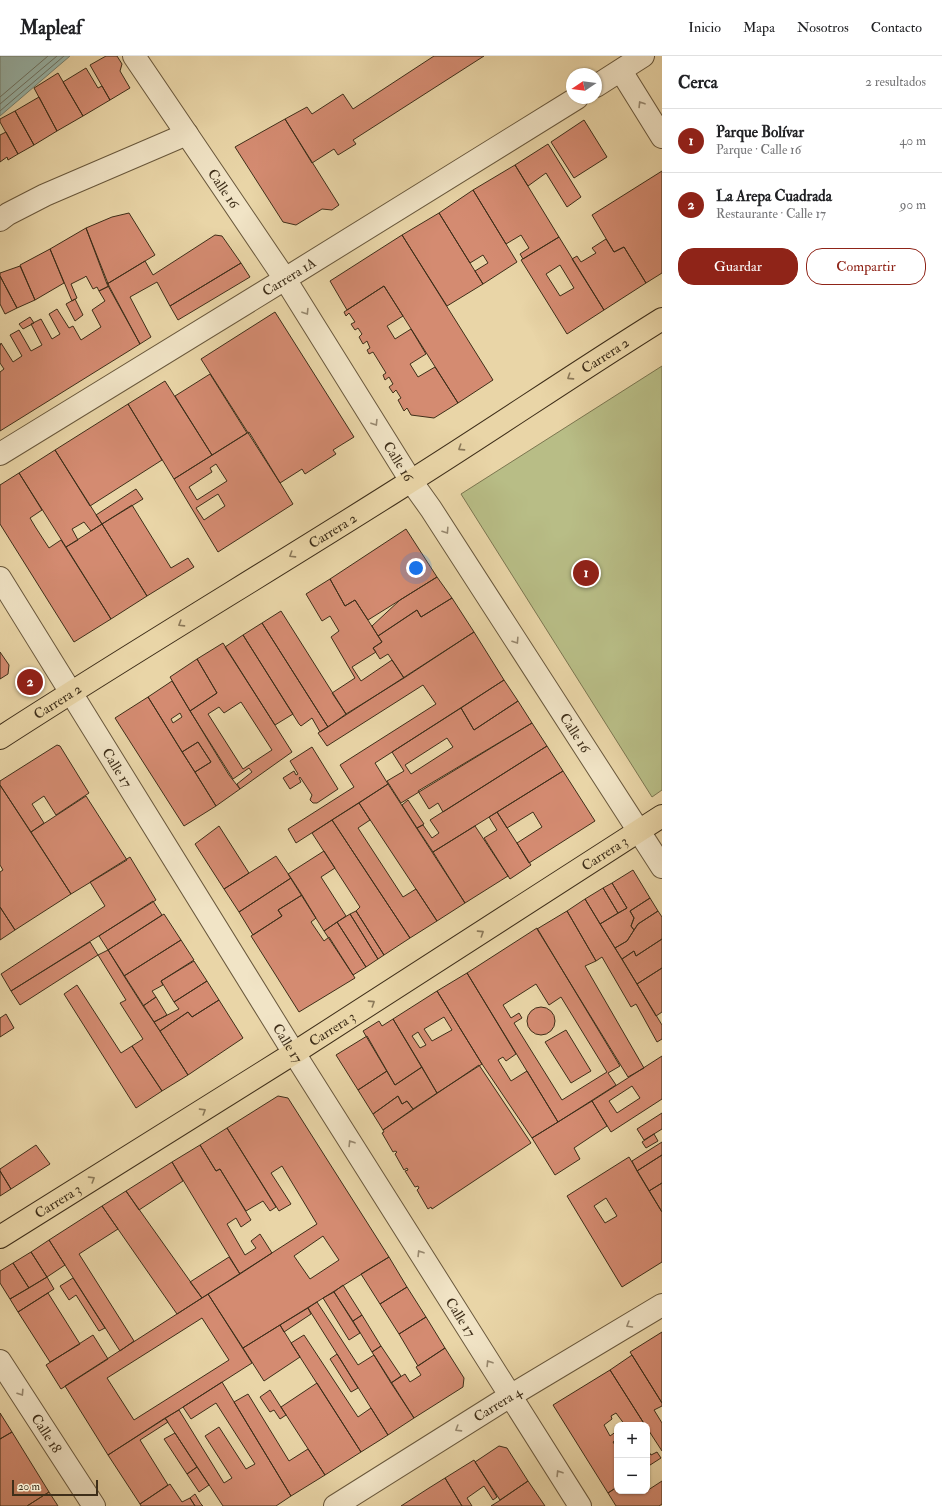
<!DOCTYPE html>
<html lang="es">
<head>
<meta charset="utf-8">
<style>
	body { margin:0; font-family:"IM FELL Double Pica",serif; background:#f6f6f6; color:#202124 }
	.controls { position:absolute; right:12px; bottom:12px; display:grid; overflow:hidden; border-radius:8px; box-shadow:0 1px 3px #0004 }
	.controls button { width:36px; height:36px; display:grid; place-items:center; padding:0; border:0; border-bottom:1px solid #e0e0e0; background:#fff; color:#202124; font:20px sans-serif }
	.compass { position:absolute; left:566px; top:12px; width:36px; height:36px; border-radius:50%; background:#fff; box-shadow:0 1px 3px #0004; rotate:257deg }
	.scale { position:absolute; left:12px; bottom:10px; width:86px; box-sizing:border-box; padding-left:4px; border:2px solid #3e2e19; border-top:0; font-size:11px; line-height:14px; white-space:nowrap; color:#3e2e19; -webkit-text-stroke:3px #f1e4c6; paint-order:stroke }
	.you { position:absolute; left:416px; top:512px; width:14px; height:14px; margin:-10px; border:3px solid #fff; border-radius:50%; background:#1a73e8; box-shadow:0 0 0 6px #1a73e833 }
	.badge { display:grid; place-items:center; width:26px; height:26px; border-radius:50%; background:#8f2418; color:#fff; font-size:13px; font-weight:700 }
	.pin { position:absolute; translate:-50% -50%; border:2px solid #fff; box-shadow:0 1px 4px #0006 }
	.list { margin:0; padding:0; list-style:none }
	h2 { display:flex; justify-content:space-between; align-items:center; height:52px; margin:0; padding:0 16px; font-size:17px }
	h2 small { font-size:13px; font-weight:400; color:#757577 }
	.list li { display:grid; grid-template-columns:26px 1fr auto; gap:12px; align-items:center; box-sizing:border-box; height:64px; padding:0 16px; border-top:1px solid #e0e0e0 }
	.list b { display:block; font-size:15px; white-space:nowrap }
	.list p { margin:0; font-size:13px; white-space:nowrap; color:#757577 }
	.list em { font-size:13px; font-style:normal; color:#757577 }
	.actions { display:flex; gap:8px; padding:12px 16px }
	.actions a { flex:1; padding:9px 0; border:1px solid #8f2418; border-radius:16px; text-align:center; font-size:14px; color:#8f2418 }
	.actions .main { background:#8f2418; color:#fff }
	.map { position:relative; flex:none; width:662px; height:1450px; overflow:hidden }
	header { display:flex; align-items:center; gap:24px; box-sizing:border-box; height:56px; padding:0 20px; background:#fff; border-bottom:1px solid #e0e0e0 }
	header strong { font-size:19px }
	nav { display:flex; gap:22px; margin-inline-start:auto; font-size:14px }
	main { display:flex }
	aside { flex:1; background:#fff }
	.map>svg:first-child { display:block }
	.green { fill:#b8bd86; stroke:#7b7650 }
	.water { fill:#99b8ae; stroke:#758172 }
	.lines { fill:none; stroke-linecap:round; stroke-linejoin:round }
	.shore { stroke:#6c7364; stroke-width:1 }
	.building { fill:#d48b71; stroke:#3e2e19; fill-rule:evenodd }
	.minor-casing { stroke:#69583c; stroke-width:24 }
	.major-casing { stroke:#3e2e19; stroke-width:24 }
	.minor { stroke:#f1e4c6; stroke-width:22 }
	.major { stroke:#e9d5a7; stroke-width:22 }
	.oneway { stroke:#988970 }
	.oneway2 { stroke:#8b7959 }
	.labels { text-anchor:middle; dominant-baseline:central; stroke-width:3.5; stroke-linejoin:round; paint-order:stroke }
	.street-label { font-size:14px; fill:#3e2e19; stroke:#f1e4c6 }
</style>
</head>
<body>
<header>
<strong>Mapleaf</strong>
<nav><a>Inicio</a><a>Mapa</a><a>Nosotros</a><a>Contacto</a></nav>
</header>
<main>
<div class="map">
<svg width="662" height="1450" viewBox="0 0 662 1450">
	<rect width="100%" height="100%" fill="#e9d5a7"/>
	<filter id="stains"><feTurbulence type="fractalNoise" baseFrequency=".005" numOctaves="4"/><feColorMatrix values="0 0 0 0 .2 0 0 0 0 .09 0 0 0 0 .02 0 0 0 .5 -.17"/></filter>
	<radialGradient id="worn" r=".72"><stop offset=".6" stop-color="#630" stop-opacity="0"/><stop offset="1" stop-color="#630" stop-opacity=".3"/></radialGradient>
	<path class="green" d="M662 310V734L652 741 461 438Z"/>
	<path class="water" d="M0 0H70L0 60Z"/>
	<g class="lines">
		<path class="shore" d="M0 41 48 0
			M0 48 57 0
			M0 55 64 0"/>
	</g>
	<path class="building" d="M106 0H117L122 8 120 15 130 32 110 44 90 9Z
		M434 0H484L353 84 356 88 338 99 334 93 312 107 285 63 307 51 312 58 343 38 353 53Z
		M86 12 98 32 102 30 110 44 83 60 63 26Z
		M58 17 83 60 57 75 34 32Z
		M39 41 57 75 34 89 15 55Z
		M15 55 34 89 18 98 0 66V63Z
		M285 63 339 149 332 154 322 153 296 169 283 166 235 91Z
		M584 64 607 101 574 122 551 86Z
		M6 76 18 98 8 104 7 101 0 106V79Z
		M548 88 581 141 567 151 546 117 528 130 515 109Z
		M515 109 559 181 523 203 520 198 529 192 521 179 506 188 473 134Z
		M662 115V217L646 227 624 191 614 196 592 159Z
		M473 134 517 206 483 228 475 215 488 207 483 199 470 207 439 157Z
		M129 157 155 199 107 228 86 172 112 161Z
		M439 157 483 228 447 250 402 179Z
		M86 172 109 230 99 235 97 231 93 233 86 220 85 221 71 228 77 242 72 245 50 193Z
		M215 179 222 180 241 207 170 250 157 226 130 241 151 281 140 288 107 228 145 205 153 219Z
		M402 179 493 324 458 347 384 230 347 254 330 225Z
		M559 181 604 254 567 278 521 204ZM560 209 574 232 560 240 546 218Z
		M606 183 614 196 624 191 646 227 604 254 572 203 577 200 581 206 596 197 592 192Z
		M50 193 64 227 35 244 20 209Z
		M241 207 250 221 178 264 170 250Z
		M20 210 35 244 17 252 0 220V217Z
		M0 220 17 252 5 258 0 248Z
		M109 230 140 288 0 375V316L4 313 0 307V290L1 287 13 306 22 300 10 279 19 274 31 295 42 289 31 268 41 263 52 283 60 278 49 258 57 253 69 272 73 270 81 284 101 271 92 254 105 245 99 235Z
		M384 230 403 260 387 270 395 283 411 273 426 298 410 308 418 321 435 311 458 347 434 362 411 359 407 352 404 355 398 344 401 342 396 334 393 337 389 331 393 328 389 321 385 324 383 319 386 317 373 296 369 298 367 294 370 292 367 285 363 288 359 281 362 278 358 272 355 274 351 268 355 266 349 257 346 260 344 256Z
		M75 243 83 259 75 265 66 248Z
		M275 256 354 381 333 394 336 398 305 418 302 413 280 427 201 303Z
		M30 261 34 267 23 273 19 268Z
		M210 318 247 377 212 399 175 340Z
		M165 325 212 399 174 423 128 348Z
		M128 348 162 404 90 450 55 394Z
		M249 376 293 448 218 496 174 423ZM216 408 227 425 197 444 189 431 212 416 210 412ZM218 438 225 450 204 464 196 452Z
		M55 394 102 468 91 475 84 466 72 473 78 484 66 491 19 417Z
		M19 417 42 454 30 462 36 472 49 492 61 484 111 563 74 586 0 468V429Z
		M136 433 143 443 102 468 96 459Z
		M132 449 171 512 188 502 194 511 147 540 102 468Z
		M102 468 147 540 111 563 66 491Z
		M406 473 437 521 368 564 355 544 345 550 330 523Z
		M437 521 452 542 421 561 417 554 378 580 372 570 400 544Z
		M330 523 345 550 355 544 382 586 373 592 376 596 352 611 361 625 392 604 404 622 346 658 332 637 355 622 331 581 339 575 330 560 322 565 306 538Z
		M452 542 474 576 404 622 388 598 380 603 373 592 382 586 378 580 417 554 421 561Z
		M281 555 346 658 328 671 262 567Z
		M262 567 328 671 320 676 312 662 301 670 299 668 243 579Z
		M474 576 504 624 375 707 388 728 296 787 288 773 354 731 340 709 436 648 423 629 327 690 318 677Z
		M243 579 293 658 275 669 225 591Z
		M223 587 292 696 240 733 237 728 252 716 249 712 233 723 190 655 217 637 197 603ZM241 646 272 694 243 713 208 658 219 651 224 657Z
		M0 596 9 609 8 618 0 623Z
		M197 603 217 637 190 655 170 621Z
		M504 624 518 645 474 674 461 652Z
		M172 625 229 719 240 733 216 750 195 716 211 706 198 686 182 696 148 641ZM180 657 182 661 173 667 171 663Z
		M148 641 216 750 184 770 115 662Z
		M518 645 532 667 401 747 387 725 404 715 392 696 461 652 474 674ZM447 682 453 691 411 718 405 709Z
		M532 667 547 690 443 756 438 747 429 753 418 735Z
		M198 686 211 706 195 716 182 696Z
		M57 689 60 690 89 737 56 759 44 740 32 748 44 767 31 776 0 729V725Z
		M547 690 563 715 433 796 417 772 423 769 432 782 439 777 430 764Z
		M312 691 338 733 317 747H313L310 744 312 739 300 721 299 722 301 726 290 733 283 722 294 715 296 719 298 718 290 705Z
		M563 715 595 765 529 807 517 787 542 771 533 756 507 772 497 756Z
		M388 728 465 847 437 865 359 747Z
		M0 729 71 838 15 874 0 851V816L3 814 0 809Z
		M86 740 127 804 71 838 31 776Z
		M408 744 424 768 417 772 402 749Z
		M359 747 370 764 358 772 403 841 416 833 437 865 410 882 332 764Z
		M497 756 531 809 510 823 484 782 497 774 489 761Z
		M332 764 410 882 384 899 356 855 360 851 312 777Z
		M219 770 249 817 224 833 195 788Z
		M475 770 508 820 465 847 433 796Z
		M324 795 335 812 321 821 346 860 324 875 288 818Z
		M276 800 291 822 239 856 224 833Z
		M130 801 156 844 11 935 1 918 105 850 90 826Z
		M633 814 650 842 630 855 634 862 631 870 634 874 627 885 615 892 600 868 627 852 612 827Z
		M291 822 302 839 278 854 282 860 253 879 239 856Z
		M612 827 627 852 618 857 603 832Z
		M603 832 618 857 600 868 585 843Z
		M302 839 316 862 311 866 324 885 329 881 355 922 299 956 251 880 282 860 278 854Z
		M650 842 658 855 638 868 634 874 631 870 634 862 630 855Z
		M585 843 662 969V983L657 986 636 948 631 951 602 901 596 905 567 855Z
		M153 845 162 859 108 894 99 880Z
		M0 851 15 874 0 884Z
		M356 855 384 899 378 903 350 858Z
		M567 855 596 905 585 910 644 1012 628 1021 537 873Z
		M658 855 662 861V883L636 900 634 895 622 903 615 892 627 885 638 868Z
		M164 858 181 884 124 920 108 894Z
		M350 858 378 903 366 911 337 866Z
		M337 866 366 911 353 919 324 875Z
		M537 872 620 1010 608 1017 616 1029 558 1066 467 917ZM536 928 549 949 561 941 607 1016 562 1044 514 967 522 962 519 957 511 962 503 949Z
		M662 883V912L637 928 622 903 634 895 636 900Z
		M181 884 194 904 161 925 163 929 152 935 156 941 143 950 124 920Z
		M90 886 98 899 20 949 11 935Z
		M108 894 188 1019 162 1035 132 990 143 983 120 947 126 944 98 899Z
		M194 905 207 925 174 946 161 925Z
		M662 912V956L656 960 637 928Z
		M467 917 516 998 506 1005 503 1001 498 1004 511 1025 527 1015 558 1066 532 1082 482 1008 437 935Z
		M207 925 219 944 192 961 188 956 160 975 154 966 179 953 174 946Z
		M77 929 121 997 132 990 162 1035 136 1052 64 938Z
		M437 935 482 1008 437 1037 393 963ZM444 961 452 974 432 985 424 973ZM418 976 426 989 420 992 412 980Z
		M156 941 167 959 154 966 143 950Z
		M219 944 243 982 188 1019 160 975 188 956 192 961Z
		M527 965a14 14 0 1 1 28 0a14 14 0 1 1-28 0Z
		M6 958 14 972 0 981V962Z
		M393 963 422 1011 395 1029 363 975 379 965 382 970Z
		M566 974 591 1015 571 1027 545 986Z
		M367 980 387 1015 358 1034 336 999Z
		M662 1000V1043L611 1076 592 1045ZM632 1030 640 1042 617 1057 609 1045Z
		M479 1009 531 1087 432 1153 431 1151 428 1153 417 1134 419 1132 418 1130 415 1131 405 1115 408 1114 407 1112 404 1114 395 1098 397 1096 395 1095 393 1096 382 1077 384 1076 383 1074Z
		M422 1011 437 1037 413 1053 407 1045 402 1048 398 1040 373 1058 358 1034 387 1015 395 1029Z
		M278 1040 288 1042 389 1201 243 1292 208 1238 317 1168 282 1110 271 1117 291 1148 279 1155 227 1072ZM323 1180 339 1204 310 1223 294 1200Z
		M398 1040 402 1048 407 1045 413 1053 383 1074 373 1058Z
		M592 1045 607 1070 574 1092 580 1103 555 1119 532 1082Z
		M662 1057V1073L644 1084 637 1073Z
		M227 1072 276 1151 270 1155 263 1145 246 1155 220 1113 216 1115 200 1089Z
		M654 1078 658 1085 646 1092 642 1086Z
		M662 1086V1099L637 1115 632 1105Z
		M36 1089 50 1108 11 1133 0 1115V1113Z
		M200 1089 216 1115 220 1113 251 1164 241 1171 236 1162 227 1168 245 1199 256 1192 251 1185 260 1178 272 1197 240 1218 172 1106Z
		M662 1099V1127L649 1135 637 1115Z
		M629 1101 662 1156V1206L622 1231 567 1140ZM606 1142 617 1160 605 1167 594 1150Z
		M172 1106 183 1125 139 1154 126 1135Z
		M0 1115 11 1133 0 1140Z
		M662 1127V1156L649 1135Z
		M126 1135 202 1242 177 1258 102 1150Z
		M102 1150 118 1173 79 1198 134 1285 120 1295 49 1184Z
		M49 1184 65 1209 47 1221 31 1196Z
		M31 1196 47 1221 29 1232 13 1207Z
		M229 1201 240 1218 202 1242 190 1226Z
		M389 1201 407 1231 380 1248 361 1218Z
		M13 1207 29 1232 10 1243 0 1227V1215Z
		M47 1221 54 1233 18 1256 10 1243Z
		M73 1222 105 1272 99 1275 76 1239 69 1244 60 1230Z
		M343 1229 362 1259 353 1265 334 1236Z
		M407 1231 426 1261 399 1278 380 1248Z
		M334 1236 360 1277 349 1284 323 1242Z
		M48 1237 80 1288 50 1306 18 1256Z
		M208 1238 252 1307 108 1399 65 1330ZM202 1262 229 1304 134 1364 107 1322Z
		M317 1246 358 1309 374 1299 414 1362 388 1379 308 1252Z
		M308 1252 311 1258 284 1276 280 1269Z
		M362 1259 381 1290 372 1296 353 1265Z
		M426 1261 445 1292 418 1310 399 1278Z
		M280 1269 300 1301 264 1325 243 1292Z
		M662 1276V1347L630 1296Z
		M93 1279 108 1303 61 1333 46 1309Z
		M304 1279 358 1361 371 1352 388 1379 361 1396 291 1287Z
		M381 1290 401 1320 391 1327 372 1296Z
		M445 1292 464 1322 463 1331 414 1362 391 1327 405 1318 410 1326 421 1319 416 1311Z
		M337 1298 358 1332 351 1336 330 1303Z
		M632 1299 662 1347V1350L654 1354 662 1367V1395L647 1372V1369H645L610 1314Z
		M610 1314 643 1366 639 1369H625L616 1357 611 1360 612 1363 604 1369 610 1380 617 1375V1383L613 1386 617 1392V1431L608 1437 553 1349Z
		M222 1326 291 1440 276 1450H223L165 1362 179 1354 224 1427 232 1422 205 1380 219 1371 246 1413 255 1408 216 1347 191 1363 183 1351Z
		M317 1327 361 1396 325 1419 281 1351Z
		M270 1334 286 1359 280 1363 274 1354 270 1356 260 1341Z
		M248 1338 289 1405 308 1393 325 1419 291 1440 234 1346Z
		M0 1357 12 1376 0 1383Z
		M165 1362 168 1366 140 1384 168 1429 140 1448 108 1399Z
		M12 1376 49 1436 27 1450H0V1383Z
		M175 1377 197 1411 187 1418 164 1383Z
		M499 1390 507 1392 528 1425 500 1444 475 1406Z
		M649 1396 651 1399 657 1396 661 1402 647 1411V1397Z
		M474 1404 497 1441 493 1444 484 1430 467 1442 472 1450H462L445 1422Z
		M197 1411 209 1429 199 1436 187 1418Z
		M445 1422 462 1450H401L429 1432Z
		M528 1425 545 1450H491L499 1445Z
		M662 1425V1448L659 1450H616L608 1437 617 1431V1435L645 1436Z
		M170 1428 182 1446 190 1442 195 1450H141L140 1448Z
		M49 1436 58 1450H27Z
		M195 1438 201 1448 203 1450H195L190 1442Z"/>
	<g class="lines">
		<defs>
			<g id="minor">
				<path id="s1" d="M134 0 285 223 411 425 431 453 662 811"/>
				<path d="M621 15 662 81"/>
				<path d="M596 30 643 0"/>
				<path d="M0 164 8 158 45 139 187 78"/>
				<path id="s2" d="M0 398 285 223 577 42"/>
				<path id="s3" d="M0 522 294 997 580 1450"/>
				<path id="s4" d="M0 1305 94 1450"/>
				<path id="s5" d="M335 1450 510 1340 662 1249"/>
			</g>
			<g id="major">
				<path id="s6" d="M0 682C136 594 274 512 411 425 495 372 577 316 662 263"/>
				<path id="s7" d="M0 1181 294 997 662 760"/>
			</g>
		</defs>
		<use href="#minor" class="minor-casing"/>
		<use href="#major" class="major-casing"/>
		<use href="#minor" class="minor"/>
		<use href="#major" class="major"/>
	</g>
	<defs><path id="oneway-chevron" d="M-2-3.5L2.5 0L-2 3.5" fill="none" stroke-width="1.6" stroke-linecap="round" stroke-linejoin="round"/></defs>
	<g class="oneway">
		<use href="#oneway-chevron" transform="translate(641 48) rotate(-122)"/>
		<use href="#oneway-chevron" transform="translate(306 256) rotate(58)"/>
		<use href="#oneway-chevron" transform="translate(375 367) rotate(58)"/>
		<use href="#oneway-chevron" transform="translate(446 475) rotate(57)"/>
		<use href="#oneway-chevron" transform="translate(516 585) rotate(57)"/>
		<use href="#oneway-chevron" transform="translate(351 1087) rotate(-122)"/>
		<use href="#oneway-chevron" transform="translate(420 1197) rotate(-122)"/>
		<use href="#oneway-chevron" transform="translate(629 1269) rotate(149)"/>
		<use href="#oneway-chevron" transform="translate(489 1307) rotate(-122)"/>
		<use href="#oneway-chevron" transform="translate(21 1337) rotate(57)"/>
		<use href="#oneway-chevron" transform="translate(458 1373) rotate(148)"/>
		<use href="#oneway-chevron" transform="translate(559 1417) rotate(-122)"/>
	</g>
	<g class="oneway2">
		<use href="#oneway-chevron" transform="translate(570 321) rotate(147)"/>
		<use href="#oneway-chevron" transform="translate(461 392) rotate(147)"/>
		<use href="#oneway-chevron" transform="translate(292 499) rotate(148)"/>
		<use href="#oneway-chevron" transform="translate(181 568) rotate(148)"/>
		<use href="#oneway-chevron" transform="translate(481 877) rotate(-33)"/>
		<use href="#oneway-chevron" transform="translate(372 947) rotate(-33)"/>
		<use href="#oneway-chevron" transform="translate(203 1055) rotate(-32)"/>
		<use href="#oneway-chevron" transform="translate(92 1123) rotate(-32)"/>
	</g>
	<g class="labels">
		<g class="street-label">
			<text stroke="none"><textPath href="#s1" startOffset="160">Calle 16</textPath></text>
			<text stroke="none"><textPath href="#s2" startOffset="339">Carrera 1A</textPath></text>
			<text stroke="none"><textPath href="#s6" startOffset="716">Carrera 2</textPath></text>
			<text stroke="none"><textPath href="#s1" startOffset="484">Calle 16</textPath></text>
			<text stroke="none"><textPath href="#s6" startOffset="392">Carrera 2</textPath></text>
			<text stroke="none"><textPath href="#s6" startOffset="68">Carrera 2</textPath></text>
			<text stroke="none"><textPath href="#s1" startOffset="808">Calle 16</textPath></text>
			<text stroke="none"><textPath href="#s3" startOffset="223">Calle 17</textPath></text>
			<text stroke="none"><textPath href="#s7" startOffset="716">Carrera 3</textPath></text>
			<text stroke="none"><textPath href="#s7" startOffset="392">Carrera 3</textPath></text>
			<text stroke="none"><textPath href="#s3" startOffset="547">Calle 17</textPath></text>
			<text stroke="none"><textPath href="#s7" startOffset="68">Carrera 3</textPath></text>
			<text stroke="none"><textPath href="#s3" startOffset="871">Calle 17</textPath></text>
			<text stroke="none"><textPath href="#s5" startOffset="192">Carrera 4</textPath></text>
			<text stroke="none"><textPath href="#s4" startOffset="86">Calle 18</textPath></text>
		</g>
	</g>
	<rect width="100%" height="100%" filter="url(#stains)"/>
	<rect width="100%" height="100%" fill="url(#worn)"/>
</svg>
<div class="controls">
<button>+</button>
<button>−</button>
</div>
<svg class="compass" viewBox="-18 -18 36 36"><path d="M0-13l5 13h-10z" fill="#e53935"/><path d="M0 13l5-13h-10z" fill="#757577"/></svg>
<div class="scale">20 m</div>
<div class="you"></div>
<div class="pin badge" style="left:586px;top:517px">1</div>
<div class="pin badge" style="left:30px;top:626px">2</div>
</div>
<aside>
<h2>Cerca<small>2 resultados</small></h2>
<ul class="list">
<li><span class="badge">1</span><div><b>Parque Bolívar</b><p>Parque · Calle 16</p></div><em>40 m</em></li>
<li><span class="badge">2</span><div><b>La Arepa Cuadrada</b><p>Restaurante · Calle 17</p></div><em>90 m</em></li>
</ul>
<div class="actions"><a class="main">Guardar</a><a>Compartir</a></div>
</aside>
</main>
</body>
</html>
